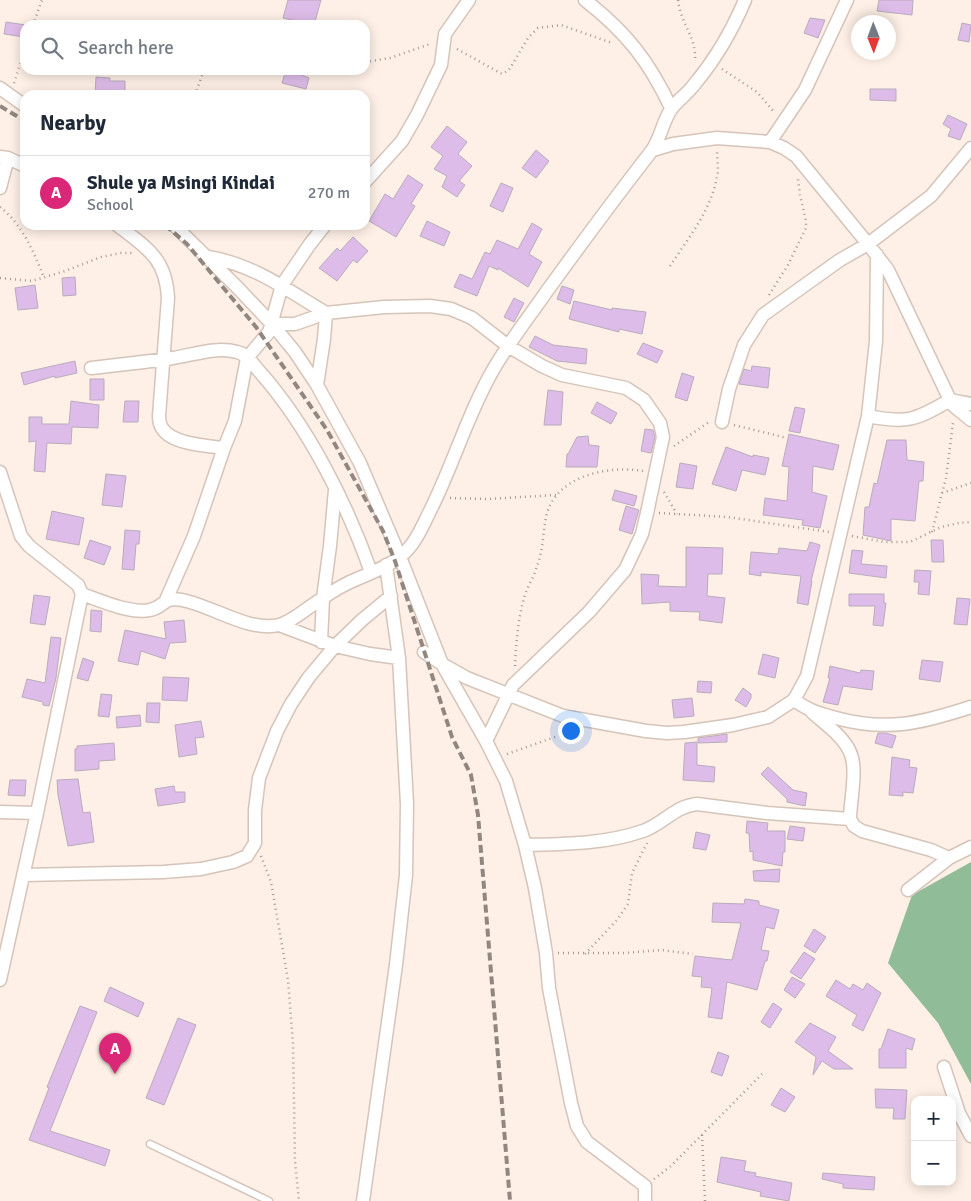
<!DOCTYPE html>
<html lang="en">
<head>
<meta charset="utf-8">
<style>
	body { margin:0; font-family:Signika,sans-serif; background:#f6f6f7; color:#1f2937 }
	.controls { position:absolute; right:15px; bottom:15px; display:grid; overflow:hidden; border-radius:10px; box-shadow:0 2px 12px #0003 }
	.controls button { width:45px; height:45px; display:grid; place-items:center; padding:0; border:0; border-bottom:1px solid #e0e1e3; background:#fff; color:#1f2937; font:25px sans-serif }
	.compass { position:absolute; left:851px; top:15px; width:45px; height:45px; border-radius:50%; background:#fff; box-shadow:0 2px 12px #0003; rotate:179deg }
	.you { position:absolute; left:570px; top:730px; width:18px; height:18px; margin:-12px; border:4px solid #fff; border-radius:50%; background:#1a73e8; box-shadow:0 0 0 8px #1a73e833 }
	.badge { display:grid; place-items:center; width:32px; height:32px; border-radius:50%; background:#db2777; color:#fff; font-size:16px; font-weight:700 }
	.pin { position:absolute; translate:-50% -41px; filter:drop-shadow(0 1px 2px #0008) }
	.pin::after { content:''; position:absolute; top:26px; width:18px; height:15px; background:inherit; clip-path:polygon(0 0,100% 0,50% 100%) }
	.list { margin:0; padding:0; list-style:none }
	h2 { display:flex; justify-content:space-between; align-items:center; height:65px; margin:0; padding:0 20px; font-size:21px }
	h2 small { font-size:16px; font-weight:400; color:#747a83 }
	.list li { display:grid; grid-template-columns:32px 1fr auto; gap:15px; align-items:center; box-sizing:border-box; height:75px; padding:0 20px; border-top:1px solid #e0e1e3 }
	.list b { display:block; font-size:19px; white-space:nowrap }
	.list p { margin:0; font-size:16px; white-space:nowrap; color:#747a83 }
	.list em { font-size:16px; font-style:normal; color:#747a83 }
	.icon { flex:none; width:28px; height:28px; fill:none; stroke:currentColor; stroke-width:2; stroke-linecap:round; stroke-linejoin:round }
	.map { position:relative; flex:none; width:971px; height:1201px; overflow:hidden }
	.search { position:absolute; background:#fff; box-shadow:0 2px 12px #0003; left:20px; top:20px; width:350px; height:55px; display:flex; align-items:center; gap:12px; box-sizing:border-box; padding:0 18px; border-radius:15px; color:#747a83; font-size:19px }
	.panel { position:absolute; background:#fff; box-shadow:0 2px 12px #0003; left:20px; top:90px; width:350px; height:140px; border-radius:15px }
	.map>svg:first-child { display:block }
	.forest { fill:#90bc97 }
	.building { fill:#debce9; stroke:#b8acbc }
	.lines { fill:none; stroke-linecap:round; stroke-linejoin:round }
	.lane-casing { stroke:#d5c4b9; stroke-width:9 }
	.street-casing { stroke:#d5c4b9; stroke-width:15 }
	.path { stroke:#a49991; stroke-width:2.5; stroke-dasharray:1 4; stroke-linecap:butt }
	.lane { stroke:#fff; stroke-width:6 }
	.street { stroke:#fff; stroke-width:12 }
	.rail { stroke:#918780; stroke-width:4; stroke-dasharray:8 4; stroke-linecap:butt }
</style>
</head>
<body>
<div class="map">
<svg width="971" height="1201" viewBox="0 0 971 1201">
	<rect width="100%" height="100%" fill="#fef0e6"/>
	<path class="forest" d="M971 862V1084L938 1023 888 963 912 895Z"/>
	<path class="building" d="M288 0H321L314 25 283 18Z
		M879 0H913L912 15 877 11Z
		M810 18 825 20 818 38 804 33Z
		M6 22 26 25 24 37 4 34Z
		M962 23 971 25 969 42 958 40Z
		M286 70H290L309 78 306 89 282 83Z
		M96 77 110 78V81H125V95H95Z
		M870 89H896V101L870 100Z
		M948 115 967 124 960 140 948 136 951 129 943 124Z
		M447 126 467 142 458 154 472 166 459 181 465 185 457 197 442 187 447 176 434 169 443 156 431 147Z
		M536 150 549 161 536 178 522 168Z
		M408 175 423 185 411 204 415 206 396 237 369 221 385 194 393 199Z
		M501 183 513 188 503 212 490 206Z
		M427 221 450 232 444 246 420 236Z
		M532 223 542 229 529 254 542 262 528 287 498 268V270L489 266 477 296 454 287 460 274 472 279 485 252 490 254 497 240 518 249Z
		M353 237 368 251 357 263 353 260 337 281 319 268 337 248 340 251Z
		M75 277 76 295 63 296 62 278Z
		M35 285 38 308 18 310 15 288Z
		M562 286 574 290 570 304 557 299Z
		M514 298 524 303 514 322 504 317Z
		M574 301 612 310V308L646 312 642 334 619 329V332L569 319Z
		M535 336 553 345 587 349 586 364 557 361 529 347Z
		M643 343 663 351 657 363 637 354Z
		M75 361 77 373 55 378V376L24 385 21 373Z
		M752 366 770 368 768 388 739 384 744 369 751 371Z
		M682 373 694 377 687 401 675 397Z
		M90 379H104V400H90Z
		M548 390 563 392 561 425H544Z
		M71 401 99 405 98 428 72 427 71 444 47 443 45 472 34 471 36 441 29 442V417H42V424H69Z
		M125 401H139L138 422H123Z
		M597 402 617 413 611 424 591 413Z
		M795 407 805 409 800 433 789 431Z
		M645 429 653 430 655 437 651 453 641 451Z
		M789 434 839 445 833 470 813 466 812 492 827 496 820 528 802 525 803 520 763 515 765 498 787 501 789 467 782 466Z
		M588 436 589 445 599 446 597 467H566L567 454H568L577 437Z
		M887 440H906L907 460 924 462 923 481H919L915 521 891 519V541L863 535 865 507H869L874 483 877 484Z
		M726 447 753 457V455L769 458 765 475 742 470 736 491 712 484Z
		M680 463 697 466 693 489 676 487Z
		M106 474 126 476 122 507 102 505Z
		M615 490 637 496 634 506 612 500Z
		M626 506 639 510 632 534 619 530Z
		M52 511 84 518 79 545 46 539Z
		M125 530 140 531 139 544H136L134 570 122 569Z
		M90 540 111 547 104 565 84 558Z
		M931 540H943L944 562H932Z
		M810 542 820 545 811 581H812L808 605 797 603 801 576 761 572V576L749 574 751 552 778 554 779 548 807 551Z
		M686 547 723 548 722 574H708L707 596 725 598 722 623 699 620 700 612 670 611V602L642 604 641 574 659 575 658 586 686 587Z
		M852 550 863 551 861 564 887 566 886 578 849 573Z
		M915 570 931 571 929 595 918 594 919 582H914Z
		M849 594H884V603H886L883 626 873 625 875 606H849Z
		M34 595 50 597 45 625 30 623Z
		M957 598 970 599 967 625 954 624Z
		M91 610 102 611 101 632 90 631Z
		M184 620 186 642 170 643 165 659 141 651 138 665 118 661 125 630 166 639 164 622Z
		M51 637 61 638 56 678 49 706 43 705V702L22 697 27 679 45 683Z
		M763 654 779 658 775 678 758 674Z
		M83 658 94 662 88 681 77 678Z
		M922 660 943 662 940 682 919 679Z
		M830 666 860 673 861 670 874 671 872 690 843 686 838 705 823 702 830 678H828Z
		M163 677 189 678 187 701 162 700Z
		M698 681 712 682 711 693 697 692Z
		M743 688 751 694V698L746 707 735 700Z
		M101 694 112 695 109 717 98 716Z
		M692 698 694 716 674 718 672 700Z
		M147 703H160L159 723 146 722Z
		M140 715 141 726 117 728 116 717Z
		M201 721 204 737 195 738 197 754 179 757 175 725Z
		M878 733H886L896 736 892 748 875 743Z
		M727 734V742L698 743V738Z
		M697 742V765L715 767 714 782 683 780 685 743Z
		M114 743 115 760 99 761V769L75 771V749H77V746Z
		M892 757 910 760 909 767 917 768 913 793 903 792V796L889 795Z
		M768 767 793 790 807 793 805 806 787 802V799L761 774Z
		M78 779 83 813 90 812 94 842 68 846 58 795 57 780Z
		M10 780H26L25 796 8 795Z
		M174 786 175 792H185V802L158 806 155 789Z
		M747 821 768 823 767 831H785V852H783L782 866 753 860V851L750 852 749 833H746Z
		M790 826 805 828 803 841 787 839Z
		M696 832 710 835 706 850 693 848Z
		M780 869 779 882 754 881 753 871Z
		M745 899 759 901V905L779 910 774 929 766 927 761 950 769 951 767 961H765L757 990 727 982 722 1019 708 1017 712 988 701 987 702 977 692 976 695 956 732 960 741 923 712 922 713 903 744 904Z
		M814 929 826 937 815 953 804 946Z
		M804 952 815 959 801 979 790 972Z
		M792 977 805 984 795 998 784 990Z
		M836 980 850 989 853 984 863 990 867 983 881 993 863 1031 852 1025 857 1015 826 996Z
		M110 987 144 1003 138 1017 104 1001Z
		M773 1003 782 1009 770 1028 761 1022Z
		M80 1006 97 1012 50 1131 110 1150 105 1166 29 1140 49 1088 47 1087Z
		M178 1018 196 1025 164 1105 146 1098Z
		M810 1023 836 1037 828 1051 853 1069H834L822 1061 813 1075 816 1057 795 1042Z
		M888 1029 915 1039 912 1050 906 1048V1068H879V1049H881Z
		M718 1052 729 1056 722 1076 711 1072Z
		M781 1088 795 1097 785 1112 771 1105Z
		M875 1089 907 1090 905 1119H893L894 1108H876Z
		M721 1157 746 1161 744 1171 756 1173 755 1176 792 1183 789 1201 760 1196 761 1192 717 1182Z
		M823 1173 875 1177 874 1190 843 1188V1184L822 1179Z"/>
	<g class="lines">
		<defs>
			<path id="lane" d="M150 1144 269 1201"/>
			<path id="street" d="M585 0C626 32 649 61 671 108
				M0 88 25 106
				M770 142 805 90 847 0
				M653 150 673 144 717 138 770 142 784 148 796 156 868 244 888 270 950 400 954 406 971 420
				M0 157 8 158 25 166
				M365 182 402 141 417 115 441 65 445 34 469 0
				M0 188 8 158
				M117 225C147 248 166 258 168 298L159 416C159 419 160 425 162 428 171 444 207 446 224 448
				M174 225 236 286 272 324 295 352 317 385 360 463 400 557 442 664 486 741 506 781 525 845 535 888 546 953 549 988 571 1103 577 1126 587 1142 645 1186V1201
				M208 257C253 264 287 290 326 313L324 339 317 385
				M272 324H295L326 313 384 307 430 306 451 309 472 318 508 346 542 366 562 375 626 388 644 400 660 423 663 437 647 513 642 534 625 570 589 612 513 685 486 741
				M91 368C118 365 146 362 173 358 193 355 217 346 237 352 247 354 253 364 259 371 308 426 347 504 371 572
				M868 416C907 424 916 420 950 400L971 404
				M722 422 729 389 739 360 744 345 763 315 840 260 868 244 931 196 971 148
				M0 472 21 536 29 546 78 585 82 594 37 813 0 980
				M82 594C101 601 131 614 150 610 165 607 163 596 182 600 213 606 248 632 279 625 291 622 303 611 314 604 325 596 336 589 348 583 369 573 394 566 409 548 418 538 423 525 429 513 453 466 467 415 493 370 509 342 529 317 547 291 581 244 615 198 650 153 661 140 662 121 672 108 678 100 687 94 693 86 715 60 732 31 745 0
				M166 600 194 536 224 448 235 421 247 358 269 332 282 285 310 244 325 225
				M279 625 335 646 370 654 399 658
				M321 642 323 598 330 546 335 490
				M424 652 442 664 467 678 563 716 646 731 667 733 684 732 733 725 768 717 794 700C810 711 817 713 836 718 887 732 922 723 971 707
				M794 700 807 676 868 416 876 341 877 255
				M812 712C825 724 843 736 850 752 858 769 850 801 850 819L854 826 862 831 931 850 949 858
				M0 812 37 813
				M525 845C565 844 605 844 643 831 663 824 675 806 697 804L767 813 850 819
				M23 875 163 872 201 869 233 862 247 856 255 843V810L259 778 277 731 291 704 309 677 335 646 362 620 391 596
				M908 890 949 858 971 847
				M944 1067 959 1113 971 1136
				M363 1201 396 965 406 875 407 804 399 658 386 565"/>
		</defs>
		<use href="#lane" class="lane-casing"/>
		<use href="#street" class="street-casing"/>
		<path class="path" d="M678 0C681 25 697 37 695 62
			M33 25 42 0
			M457 49 502 74 509 70 528 38 538 28 561 25 612 43
			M365 62 390 58 430 44
			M722 69 757 92 775 113
			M14 83 25 49
			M195 95 204 70
			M0 207C22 224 34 252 44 278
			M670 266C688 239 711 210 717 177 719 169 717 159 717 150
			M0 278 32 281 65 271 101 257 121 253H133
			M769 295 788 265 806 228V221L800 195 798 179
			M734 425 787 438
			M674 446 709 422
			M664 492 677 514
			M942 493 971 483
			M450 498 488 499 556 495
			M659 513 728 517 829 532
			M932 532 946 478 953 423
			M852 536 884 542H910L941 527 959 523 971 522
			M515 666C516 645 518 619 524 598 527 587 534 577 537 566 543 551 543 533 546 517 555 476 607 465 643 471
			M507 754 572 731
			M261 856 271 882 288 980 293 1044 295 1162 299 1201
			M558 953H624L661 950 693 954
			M585 954 617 920 628 904 632 873 647 843
			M702 1135 705 1201
			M654 1179 671 1166 762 1074"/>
		<use href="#lane" class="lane"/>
		<use href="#street" class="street"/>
		<path class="rail" d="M0 106 25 121
			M165 225 187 244 256 327 327 430 383 531 395 561 452 737 471 775 478 815 510 1201"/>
	</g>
</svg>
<div class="controls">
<button>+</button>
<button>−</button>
</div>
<svg class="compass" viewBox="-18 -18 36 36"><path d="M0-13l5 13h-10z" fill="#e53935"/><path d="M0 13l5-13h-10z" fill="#747a83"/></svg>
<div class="you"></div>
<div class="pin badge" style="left:115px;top:1074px">A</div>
<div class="search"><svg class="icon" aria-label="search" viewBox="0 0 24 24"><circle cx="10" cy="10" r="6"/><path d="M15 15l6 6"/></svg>Search here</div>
<section class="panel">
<h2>Nearby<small></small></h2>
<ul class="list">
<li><span class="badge">A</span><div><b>Shule ya Msingi Kindai</b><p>School</p></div><em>270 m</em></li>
</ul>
</section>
</div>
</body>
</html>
